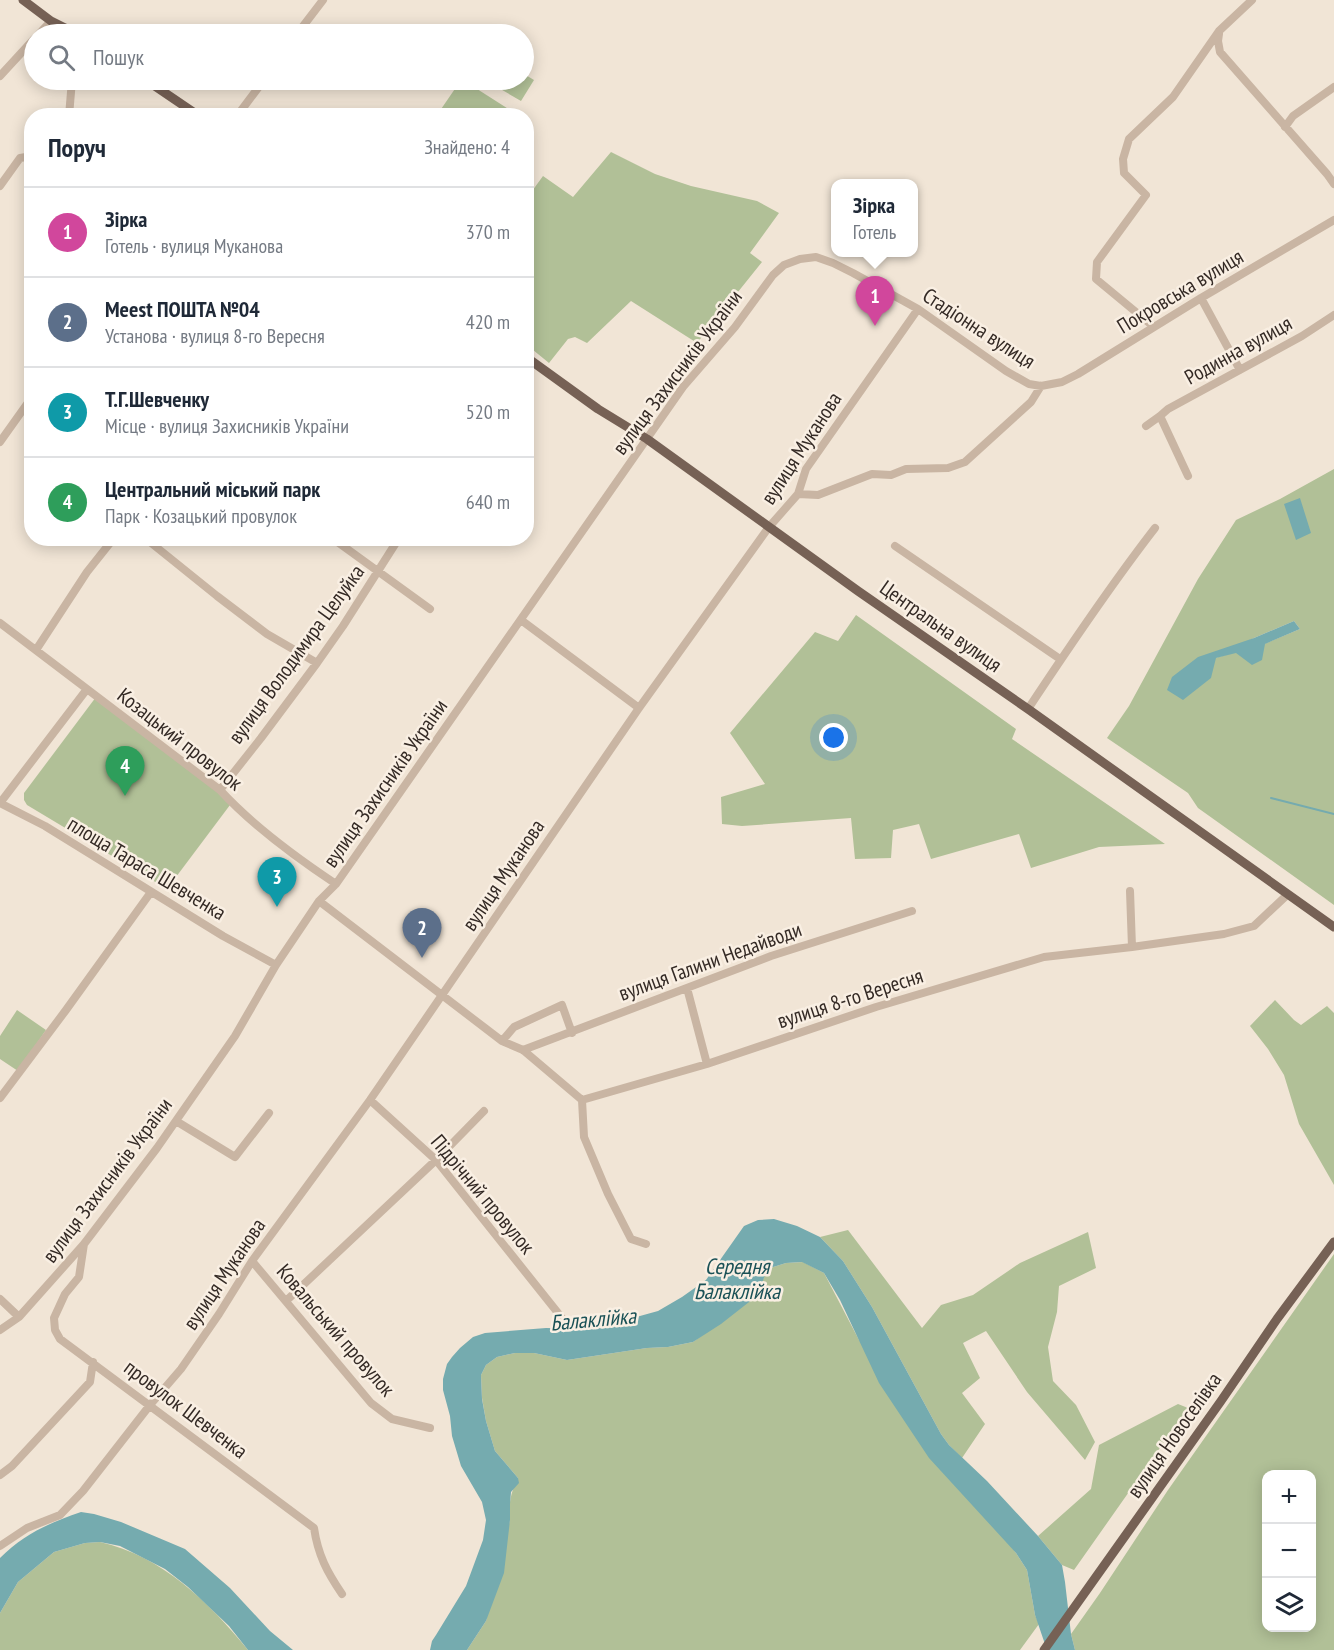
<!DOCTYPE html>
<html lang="uk">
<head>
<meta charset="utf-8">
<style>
	body { margin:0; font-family:"PT Sans Narrow",sans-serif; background:#f6f6f7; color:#1f2937 }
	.controls { position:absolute; right:18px; bottom:18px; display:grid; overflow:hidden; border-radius:12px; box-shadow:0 3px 15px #0003 }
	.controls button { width:54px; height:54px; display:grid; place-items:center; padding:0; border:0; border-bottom:2px solid #e0e1e3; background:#fff; color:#1f2937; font:30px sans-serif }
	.you { position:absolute; left:834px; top:738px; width:21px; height:21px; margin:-15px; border:4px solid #fff; border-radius:50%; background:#1a73e8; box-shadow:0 0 0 9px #1a73e833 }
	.badge { display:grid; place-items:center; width:39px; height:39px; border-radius:50%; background:#b45309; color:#fff; font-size:20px; font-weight:700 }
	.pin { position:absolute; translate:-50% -50px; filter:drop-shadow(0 2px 3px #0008) }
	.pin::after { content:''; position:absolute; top:32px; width:21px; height:18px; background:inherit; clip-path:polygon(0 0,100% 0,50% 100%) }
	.popup { position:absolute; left:831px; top:179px; width:87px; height:78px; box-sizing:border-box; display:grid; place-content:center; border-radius:12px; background:#fff; filter:drop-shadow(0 2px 4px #0005); font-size:20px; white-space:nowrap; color:#747a83 }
	.popup b { font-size:22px; color:#1f2937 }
	.popup::after { content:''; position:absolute; left:50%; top:100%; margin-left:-12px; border:12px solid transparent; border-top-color:#fff }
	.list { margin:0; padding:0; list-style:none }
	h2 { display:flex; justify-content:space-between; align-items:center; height:78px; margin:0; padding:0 24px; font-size:26px }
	h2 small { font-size:20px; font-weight:400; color:#747a83 }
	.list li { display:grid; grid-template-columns:39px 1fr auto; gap:18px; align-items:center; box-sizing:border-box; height:90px; padding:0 24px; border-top:2px solid #e0e1e3 }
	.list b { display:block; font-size:22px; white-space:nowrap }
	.list p { margin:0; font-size:20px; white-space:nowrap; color:#747a83 }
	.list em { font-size:20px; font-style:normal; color:#747a83 }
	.icon { flex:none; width:33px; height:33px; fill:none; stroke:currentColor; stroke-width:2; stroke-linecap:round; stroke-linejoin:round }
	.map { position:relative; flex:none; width:1334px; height:1650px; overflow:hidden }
	.search { position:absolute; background:#fff; box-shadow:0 3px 15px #0003; left:24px; top:24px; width:510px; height:66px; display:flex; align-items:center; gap:15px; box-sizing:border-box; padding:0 21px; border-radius:33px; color:#747a83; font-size:22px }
	.panel { position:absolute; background:#fff; box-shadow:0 3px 15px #0003; left:24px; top:108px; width:510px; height:438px; border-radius:24px }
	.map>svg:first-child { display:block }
	.green { fill:#b1c097; fill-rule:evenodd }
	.water { fill:#75abaf }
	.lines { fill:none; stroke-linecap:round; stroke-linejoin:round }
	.stream { stroke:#75abaf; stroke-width:2 }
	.minor { stroke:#c9b5a3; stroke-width:8 }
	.major { stroke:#766155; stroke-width:9 }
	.labels { text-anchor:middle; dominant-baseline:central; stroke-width:5; stroke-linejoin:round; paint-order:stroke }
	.street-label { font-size:21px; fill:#342a25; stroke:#f9efe3 }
	.water-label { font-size:22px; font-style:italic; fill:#1a5156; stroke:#f9efe3 }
</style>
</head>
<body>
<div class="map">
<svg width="1334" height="1650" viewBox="0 0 1334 1650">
	<rect width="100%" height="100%" fill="#f1e5d6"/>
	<path class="green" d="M524 74 534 80 521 101 485 80H524Z
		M461 80H463L518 115H437Z
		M611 152 655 174 691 186 757 201 779 213 750 253 762 262 697 343 631 301 587 343 575 337 568 339 549 363 527 345V198L543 176 573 197Z
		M1334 469V905L1198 808 1188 793 1107 738 1129 706 1198 579 1236 520 1280 499ZM1294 621 1300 629 1264 644 1215 658 1254 638Z
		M856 615 1016 729 1012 739 1165 844 1099 847 1031 868 1019 834 931 859 919 824 893 830 891 858 855 859 851 818 742 826 722 824 721 797 765 784 730 733 815 632 838 641Z
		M96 697 233 801 167 889 27 805 24 800V793Z
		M1275 1000 1294 1020 1301 1025 1327 1006 1334 1013V1185L1299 1124 1284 1075 1268 1049 1250 1026Z
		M17 1010 46 1030 18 1071 0 1059V1036Z
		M848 1230 922 1328 941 1305 973 1295 1020 1263 1088 1232 1096 1268 1059 1286 1057 1312 1048 1347 1053 1381 1076 1405 1095 1442 1085 1460 1027 1392 986 1331 963 1343 980 1378 962 1393 985 1424 962 1458 949 1445 941 1434 872 1307 843 1261 820 1237Z
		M1334 1254V1650H1075L1071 1634 1100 1593 1168 1490ZM1266 1474H1312V1628H1266Z
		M803 1262 824 1273 859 1340 1016 1553 1027 1570 1035 1615 1039 1624 1020 1650H467L486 1621 510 1520C509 1501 510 1495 518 1478L495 1451 486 1421 482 1398 481 1375 486 1365 497 1357 515 1353H534L567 1360 647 1348 668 1347 693 1342 757 1295 766 1272 770 1268 786 1263Z
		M1178 1404 1188 1408 1074 1570 1062 1565 1038 1536 1091 1489 1099 1445Z
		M100 1542C162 1556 209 1602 248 1650H0V1613L18 1582 54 1552 85 1543Z"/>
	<path class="water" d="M1300 498 1311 533 1296 540 1284 504Z
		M1294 621 1300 629 1265 644 1262 660 1252 665 1236 653 1216 658 1211 678 1183 700 1167 690 1172 677 1198 657 1254 638Z
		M774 1219 797 1226 820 1237 843 1261 872 1307 941 1434 949 1445 987 1481 1038 1536 1062 1565 1065 1582 1071 1634 1075 1650H1047L1035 1615 1027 1570 1016 1553 929 1458 879 1383 840 1300 824 1273 802 1262 786 1263 770 1268 766 1272 758 1295 721 1324 693 1342 668 1347 647 1348 567 1360 534 1353H515L497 1357 486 1365 481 1375 482 1399 486 1421 495 1451 518 1478 519 1483 511 1492 510 1504V1520L504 1573 486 1621 467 1650H430L432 1641 436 1635 466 1586 483 1540 486 1520 482 1502 461 1466 452 1436 450 1416 443 1390V1379L447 1364 452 1357 460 1348 473 1337 485 1333 546 1328 593 1329 658 1311 682 1297 706 1280 744 1226 758 1220Z
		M81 1512 94 1514 121 1522 185 1549 230 1588 270 1631 293 1650H248L229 1626 188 1587 165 1569 120 1546 100 1542 85 1543 54 1552 18 1582 0 1613V1558C24 1534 49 1523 81 1512Z"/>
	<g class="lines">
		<path class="stream" d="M1271 798 1334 814"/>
		<path class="minor" d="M39 34 51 21
			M297 34 323 0
			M1219 34 1218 41 1220 52 1327 174 1334 184
			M0 76 34 39
			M69 116 72 80
			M237 116 264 80
			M1285 127 1293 116 1334 87
			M0 186 20 158 32 156
			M1201 298 1240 370
			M1154 327 1096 279 1097 262 1146 195 1124 173 1123 159 1129 139 1173 97 1219 31 1252 0
			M1146 426 1160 416
			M0 442 32 397
			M1188 476 1160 416 1168 409 1302 336 1334 315
			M798 494 818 495 872 474 891 475 906 469 948 468 965 462 1031 402 1041 386
			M145 538 217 596 267 634 317 663
			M332 538 430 609
			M895 546 1060 659
			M521 620 639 708
			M0 623 220 790C251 824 297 858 336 884
			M36 650 87 572 114 538
			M1028 709C1069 647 1110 586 1155 528
			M220 790 261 738 317 663 343 626 399 538
			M0 803 45 826 223 936 276 965
			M0 803 87 689
			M1130 891 1132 947
			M319 901 502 1041 523 1050 582 1100 584 1137 608 1194 631 1239 646 1244
			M687 988 707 1064
			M502 1041 514 1027 562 1005 572 1033
			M523 1050 771 956 912 911
			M0 1098 66 1010 151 892
			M370 1100 436 1160 562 1318
			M582 1100 707 1064 876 1007 1044 957 1132 947 1224 934 1254 926 1287 895
			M176 1121 235 1157 269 1113
			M84 1244 79 1277 65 1294 54 1318 55 1330 60 1339 314 1528C318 1555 327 1572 342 1594
			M252 1261 371 1403 392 1419 430 1428
			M0 1299 19 1317
			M286 1301 436 1160 484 1111
			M0 1330 19 1317 84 1244 157 1148 235 1036 276 965 319 901 336 884 683 387 735 327 773 275 784 265 800 259 816 257 833 263 853 273 918 309 1006 371 1029 384 1041 386 1062 382 1078 374 1201 298 1334 220
			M0 1475 12 1466 90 1382 93 1362
			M0 1546 27 1528 60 1515 83 1491 150 1405 181 1369 219 1314 252 1261 370 1100 639 708 769 527 798 494 806 469 918 309"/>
		<path class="major" d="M23 0 51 21 77 34
			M146 80 199 116
			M526 357 598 409 647 439 858 591 1028 709 1334 927
			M1044 1650 1221 1401 1277 1319 1334 1242"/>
	</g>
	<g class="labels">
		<g class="street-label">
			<text transform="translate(1180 291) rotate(-31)">Покровська вулиця</text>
			<text transform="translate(979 328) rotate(33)">Стадіонна вулиця</text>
			<text transform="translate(1238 350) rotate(-29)">Родинна вулиця</text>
			<text transform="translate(677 372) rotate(-53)">вулиця Захисників України</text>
			<text transform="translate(801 448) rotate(-57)">вулиця Муканова</text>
			<text transform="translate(941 626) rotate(35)">Центральна вулиця</text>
			<text transform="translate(296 654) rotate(-54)">вулиця Володимира Целуйка</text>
			<text transform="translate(180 739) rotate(38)">Козацький провулок</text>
			<text transform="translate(385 783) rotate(-55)">вулиця Захисників України</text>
			<text transform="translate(147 868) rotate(31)">площа Тараса Шевченка</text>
			<text transform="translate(503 875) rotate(-56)">вулиця Муканова</text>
			<text transform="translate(710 961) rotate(-20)">вулиця Галини Недайводи</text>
			<text transform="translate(850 998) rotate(-18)">вулиця 8-го Вересня</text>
			<text transform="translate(107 1180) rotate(-53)">вулиця Захисників України</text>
			<text transform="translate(483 1194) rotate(50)">Підрічний провулок</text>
			<text transform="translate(224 1274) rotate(-56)">вулиця Муканова</text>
			<text transform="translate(336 1330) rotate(49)">Ковальський провулок</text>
			<text transform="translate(186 1409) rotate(37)">провулок Шевченка</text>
			<text transform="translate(1174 1435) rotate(-55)">вулиця Новоселівка</text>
		</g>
		<g class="water-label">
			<text x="737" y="1266">Середня<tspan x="737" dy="25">Балаклійка</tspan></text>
			<text transform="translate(593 1319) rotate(-5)">Балаклійка</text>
		</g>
	</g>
</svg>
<div class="controls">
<button>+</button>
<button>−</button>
<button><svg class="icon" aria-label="layers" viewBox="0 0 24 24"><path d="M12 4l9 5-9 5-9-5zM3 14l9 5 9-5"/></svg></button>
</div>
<div class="you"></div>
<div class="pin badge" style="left:875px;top:326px;background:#d1479c">1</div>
<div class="popup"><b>Зірка</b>Готель</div>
<div class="pin badge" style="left:422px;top:958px;background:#5c6f8a">2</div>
<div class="pin badge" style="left:277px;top:907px;background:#0f9aa8">3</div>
<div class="pin badge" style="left:125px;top:796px;background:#2e9e5b">4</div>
<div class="search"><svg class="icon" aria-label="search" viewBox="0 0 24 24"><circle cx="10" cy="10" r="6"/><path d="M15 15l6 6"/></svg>Пошук</div>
<section class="panel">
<h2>Поруч<small>Знайдено: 4</small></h2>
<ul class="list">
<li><span class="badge" style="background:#d1479c">1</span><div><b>Зірка</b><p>Готель · вулиця Муканова</p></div><em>370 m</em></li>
<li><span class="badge" style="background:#5c6f8a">2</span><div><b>Meest ПОШТА №04</b><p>Установа · вулиця 8-го Вересня</p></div><em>420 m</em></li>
<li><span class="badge" style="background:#0f9aa8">3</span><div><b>Т.Г.Шевченку</b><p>Місце · вулиця Захисників України</p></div><em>520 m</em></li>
<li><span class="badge" style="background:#2e9e5b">4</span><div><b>Центральний міський парк</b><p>Парк · Козацький провулок</p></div><em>640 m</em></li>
</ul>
</section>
</div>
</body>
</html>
